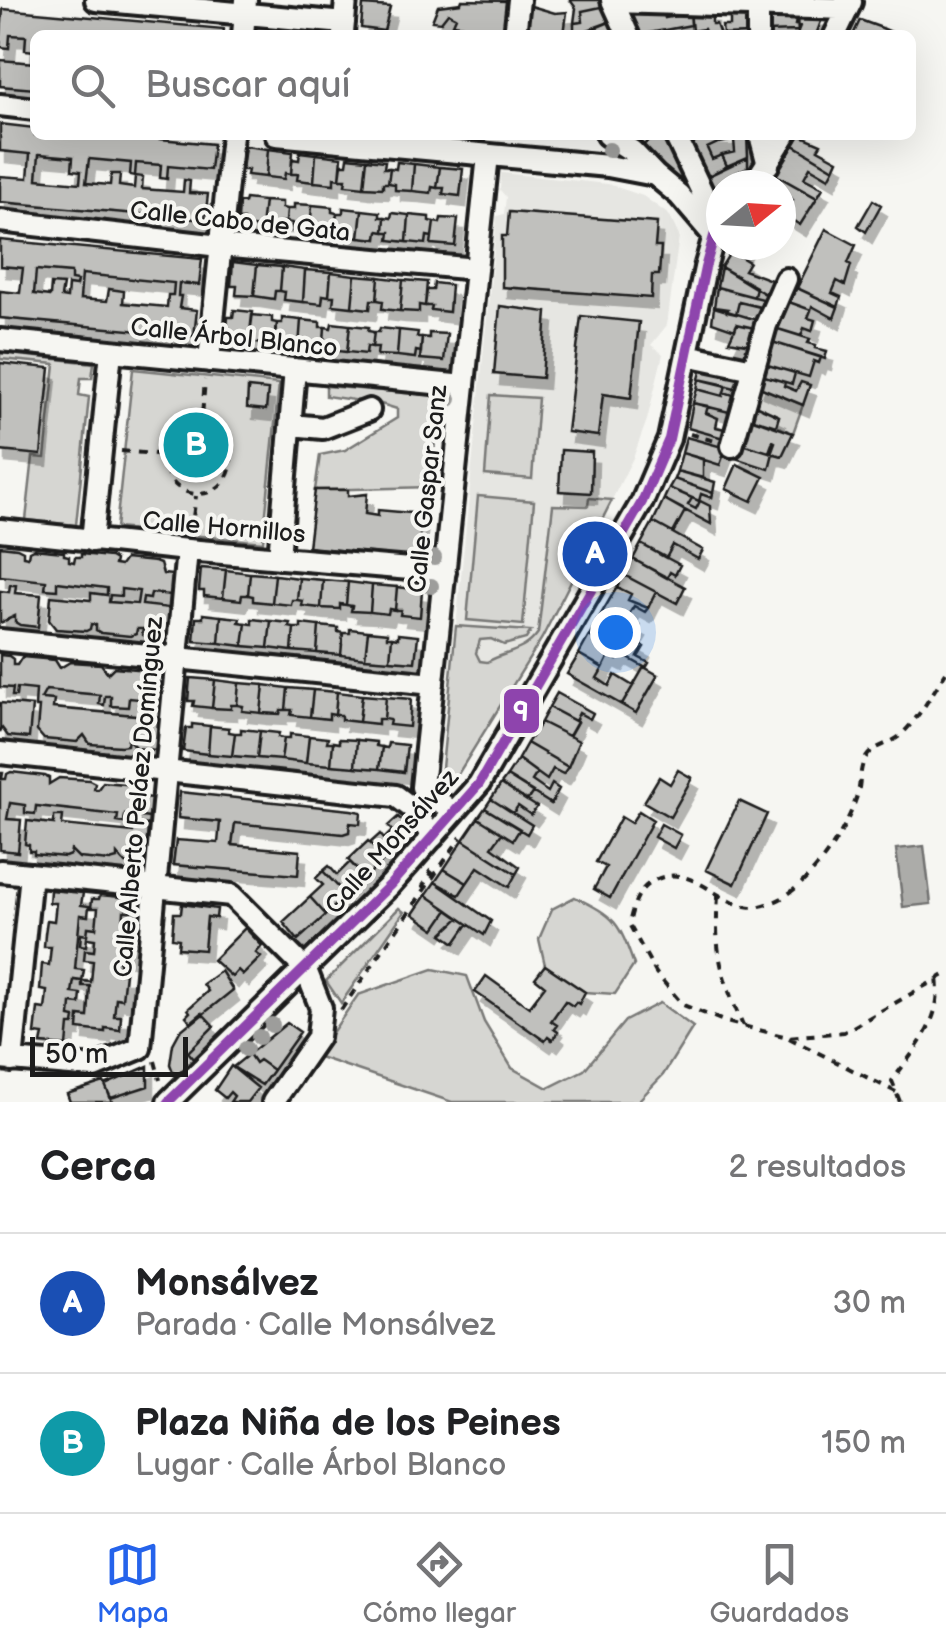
<!DOCTYPE html>
<html lang="es">
<head>
<meta charset="utf-8">
<style>
	body { margin:0; font-family:"Balsamiq Sans",sans-serif; background:#f6f6f6; color:#202124 }
	.compass { position:absolute; left:706px; top:170px; width:90px; height:90px; border-radius:50%; background:#fff; box-shadow:0 10px 40px #0002; rotate:72deg }
	.scale { position:absolute; left:30px; bottom:25px; width:158px; box-sizing:border-box; padding-left:10px; border:5px solid #1c1c1c; border-top:0; font-size:28px; line-height:35px; white-space:nowrap; color:#1c1c1c; -webkit-text-stroke:8px #f6f6f2; paint-order:stroke }
	.you { position:absolute; left:615px; top:632px; width:35px; height:35px; margin:-25px; border:8px solid #fff; border-radius:50%; background:#1a73e8; box-shadow:0 0 0 15px #1a73e833 }
	.badge { display:grid; place-items:center; width:65px; height:65px; border-radius:50%; background:#2563eb; color:#fff; font-size:32px; font-weight:700 }
	.pin { position:absolute; translate:-50% -50%; border:5px solid #fff; box-shadow:0 2px 10px #0006 }
	.list { margin:0; padding:0; list-style:none }
	h2 { display:flex; justify-content:space-between; align-items:center; height:130px; margin:0; padding:0 40px; font-size:42px }
	h2 small { font-size:32px; font-weight:400; color:#757577 }
	.list li { display:grid; grid-template-columns:65px 1fr auto; gap:30px; align-items:center; box-sizing:border-box; height:140px; padding:0 40px; border-top:2px solid #e0e0e0 }
	.list b { display:block; font-size:38px; white-space:nowrap }
	.list p { margin:0; font-size:32px; white-space:nowrap; color:#757577 }
	.list em { font-size:32px; font-style:normal; color:#757577 }
	.icon { flex:none; width:55px; height:55px; fill:none; stroke:currentColor; stroke-width:2; stroke-linecap:round; stroke-linejoin:round }
	.map { position:relative; flex:none; width:946px; height:1102px; overflow:hidden }
	.search { position:absolute; background:#fff; box-shadow:0 10px 40px #0002; left:30px; right:30px; top:30px; height:110px; display:flex; align-items:center; gap:25px; box-sizing:border-box; padding:0 35px; border-radius:15px; color:#757577; font-size:38px }
	.sheet { height:410px; background:#fff }
	nav { display:flex; justify-content:space-around; align-items:center; box-sizing:border-box; height:140px; border-top:2px solid #e0e0e0; background:#fff; font-size:28px; color:#757577 }
	nav a { display:grid; justify-items:center; gap:5px }
	nav .on { color:#2563eb }
	.map>svg:first-child { display:block }
	.built { fill:#e6e6e2 }
	.green { fill:#d6d6d2; stroke:#797977; stroke-width:2.5 }
	.water { fill:#acaca9; stroke:#727271; stroke-width:2.5 }
	.building { fill:#c0c0bd; stroke:#1c1c1c; stroke-width:2.5; fill-rule:evenodd; filter:url(#shadow) }
	.lines { fill:none; stroke-linecap:round; stroke-linejoin:round }
	.minor-casing { stroke:#1c1c1c; stroke-width:28 }
	.path { stroke:#1c1c1c; stroke-width:4; stroke-dasharray:8 8; stroke-linecap:butt }
	.minor { stroke:#f6f6f2; stroke-width:20 }
	.bus-1-casing { stroke:#f6f6f2; stroke-width:18 }
	.bus-1 { stroke:#8e44ad; stroke-width:10 }
	.tree { fill:#9d9d9b }
	.labels { text-anchor:middle; dominant-baseline:central; stroke-width:8; stroke-linejoin:round; paint-order:stroke }
	.street-label { font-size:25px; fill:#1c1c1c; stroke:#f6f6f2 }
	.line-badge { stroke:#f6f6f2; stroke-width:4 }
	.badge-label { font-size:28px; text-anchor:middle; font-weight:bold; fill:#fff }
</style>
</head>
<body>
<div class="map">
<svg width="946" height="1102" viewBox="0 0 946 1102">
	<defs>
		<filter id="shadow"><feDropShadow dx="6" dy="11" stdDeviation="0" flood-color="#0004"/></filter>
	</defs>
	<rect width="100%" height="100%" fill="#f6f6f2"/>
	<filter id="ink" filterUnits="userSpaceOnUse"><feTurbulence type="fractalNoise" baseFrequency=".01" numOctaves="2"/><feDisplacementMap in="SourceGraphic" scale="20" xChannelSelector="R" yChannelSelector="G"/><feConvolveMatrix kernelMatrix="1 2 1 2 8 2 1 2 1" color-interpolation-filters="sRGB"/></filter>
	<g filter="url(#ink)">
		<path class="built" d="M501 173 608 184 643 196 669 215 679 236 667 325 651 345 663 354 647 420 633 458 542 638 499 710 455 779 441 778 497 216 504 214 506 197 500 190Z"/>
		<path class="green" d="M0 353 94 363 92 378H81L79 395 89 397 76 525 26 520 33 457 45 458 55 364 0 359Z
			M133 369 279 384 263 542 116 528Z
			M326 386 439 396 431 487 315 490 320 455 345 450 397 418V409L381 404 326 396Z
			M757 386 803 405 793 433 776 426 779 416 751 403Z
			M491 395 538 398 532 479 485 475Z
			M478 496 534 501 523 625 467 620Z
			M589 498 612 500 542 638 455 779 441 778 456 626 531 631 526 639 504 645 491 639 480 640 476 653 480 661 487 662C506 651 524 653 538 633L553 505 588 506Z
			M575 897C616 917 619 922 634 965L615 994 585 992 545 965 539 939 552 909Z
			M399 908 404 912 341 1003 326 981Z
			M433 969 467 976 484 1022 512 1068 548 1088 584 1070 625 1021 660 1003 693 1027 663 1075 637 1102H452L316 1056 358 995Z"/>
		<path class="water" d="M924 846 931 904 903 907 896 849Z"/>
		<path class="building" d="M462 0 508 1 504 30 453 24 456 17 448 13 441 22 432 21 438 6 461 3Z
			M570 0H601L606 6 582 11 583 22 574 23 576 8Z
			M363 5 390 7 384 31 361 28Z
			M531 6 555 13 567 12 564 35H525Z
			M606 6 612 21 574 35V23L583 22 582 11Z
			M633 8 663 10 665 18 677 16 676 10 690 11 691 25 639 35 631 15Z
			M3 9 224 29 223 35H35V51L25 50 26 36 10 35 9 48 0 47Z
			M690 11 712 12V24H716L720 35H706L704 29 692 31Z
			M730 12H749V34L723 35 722 26H730Z
			M767 13 797 15 795 25 800 26 798 31 766 32Z
			M797 15 823 16 816 35H798Z
			M860 20 882 28 898 35H853Z
			M612 21 617 32 578 35Z
			M460 26 506 30V35H458Z
			M0 60 35 63V89L0 86Z
			M0 124 35 128V135H117L213 144 210 170 168 166 167 179 160 178 161 165 136 163 135 176 143 177 142 189 183 192 184 180 190 181 189 193 208 194 205 220 0 202V176L28 178 30 154 0 151ZM39 154 73 157 72 170 81 171 80 183 37 179ZM89 159 131 163 130 175 135 176 134 188 119 186 120 174H111L110 185 86 183Z
			M659 135H667L690 183 686 187 638 148Z
			M712 135H719L720 142 707 148 712 159 722 155 727 166 706 177 689 145Z
			M719 135H747L748 157 727 166 722 155 735 152 734 140 720 143Z
			M800 135 821 144 818 149 838 160 834 169 794 145Z
			M794 145 834 169 829 178 810 167 804 178 823 188 817 198 776 175Z
			M245 146 268 149 266 177 247 175 248 170H242Z
			M268 149 293 152 291 174 285 173 284 179 266 177Z
			M300 152 316 154 314 182 297 180 298 174H291L292 159 299 160Z
			M316 154 342 157 340 179 334 178V184L314 182Z
			M348 157 367 159 364 187 345 185 346 179H340L342 164H347Z
			M748 157V167L731 175 736 185H721V201L717 202 706 177Z
			M367 159 385 161 384 168H390L388 183H383V188L364 187Z
			M397 162 414 164 412 191 395 190V184L388 183 390 168 396 169Z
			M414 164 440 167 437 188 432 187 431 193 412 191Z
			M440 167 463 169 460 196 443 194 444 188H437Z
			M776 175 817 198 800 225 781 213V203L788 208 793 200 781 192V185H770Z
			M245 199 264 201 261 228 242 226 243 220H238L239 202 244 203Z
			M873 200 881 205 866 232 858 226Z
			M264 201 282 202V208L287 209 286 222H280L279 229 261 228Z
			M294 204 312 205 310 232 292 231V223L286 222 287 209H294Z
			M312 205 332 207V212L337 213 335 227 330 226 329 234 310 232Z
			M343 208 362 210 359 237 341 235V228L335 227 337 213H343Z
			M362 210 380 212V217H385L384 232 378 231 377 239 359 237Z
			M509 212 657 223 655 247H661L659 275H652L651 298 502 287V236H507Z
			M392 213 409 215 407 242 389 240 390 232H384L385 217 391 218Z
			M409 215 429 217V221L434 222 432 237 427 236 426 244 407 242Z
			M441 218 458 219 455 246 431 244 434 222 440 223Z
			M826 229 856 245 848 263 851 265 845 285 837 281 832 293 841 297 838 307 797 288Z
			M0 240 202 259 199 285 179 283 178 296H181L179 308 197 310 194 336 0 318V291L20 293 23 268 0 266ZM36 270 71 273V280L77 281 76 286 68 285 67 298 61 297 63 285 51 284 50 296 34 294ZM82 274 174 283 173 295H168L167 307 123 303 124 291 109 289 107 301 80 299Z
			M745 245 739 256 749 262 744 270 771 280 765 294 721 267 735 245Z
			M233 262 257 265 254 296 236 295 237 286H231Z
			M257 265 282 267 280 291H275L274 299 254 296Z
			M282 267 305 270 303 302 284 300 285 292 280 291Z
			M721 267 756 287 754 297 717 287Z
			M305 270 331 272 329 296 323 295 322 304 303 302Z
			M331 272 355 275 352 307 333 305 334 296H329Z
			M355 275 379 277 377 300H371L370 309 352 307Z
			M379 277 403 280 400 311 382 309 383 301 377 300Z
			M403 280 427 282 425 306 419 305V312L400 311Z
			M434 283 451 285 449 312 431 310 432 306H425L427 290H433Z
			M717 287 724 289 763 299 760 307 739 302 736 314 727 312 728 309 714 307Z
			M797 288 838 307 834 318 812 306 811 310 789 302Z
			M789 302 811 310 808 318 815 320 812 331 804 328 801 336 778 329Z
			M500 306 547 312 542 378 494 374Z
			M714 307 757 320 754 328 737 324 735 330 712 322Z
			M234 310 253 312 249 342 226 340 228 317H233Z
			M252 315 272 317V322L277 323 275 337 271 336 270 345 249 342Z
			M581 316 639 322 631 398 603 394 598 436 567 432Z
			M282 318 301 320 299 347 280 345V338L275 337 277 323H282Z
			M301 320 320 322V327H325L324 342 318 341V349L299 347Z
			M332 323 350 325 347 352 329 350 330 343 324 342 325 327 331 328Z
			M737 324 754 328 751 345 729 341Z
			M350 325 369 327 368 331 374 332 372 347 367 346 366 354 347 352Z
			M380 328 399 330 397 356 377 355 378 347H372L374 332H379Z
			M778 329 810 339 808 343 816 345 815 348 827 351 825 359 772 342Z
			M399 330 418 332 417 337H422L421 352 416 351 415 358 397 356Z
			M429 333 447 334 444 361 420 359 422 337 429 338Z
			M772 342 821 357 819 363 814 361 809 377 764 364Z
			M0 363 50 368 41 455 0 451Z
			M703 363 743 371 739 389 699 379Z
			M764 364 795 373 792 384 761 375Z
			M761 375 785 382 784 386 796 391 801 382 810 385 803 405 757 386Z
			M699 379 726 385 723 396 697 389Z
			M248 388 268 390 266 410 247 408Z
			M697 389 723 396 724 392 737 396 733 413 693 403Z
			M748 402 779 416 776 426 744 416Z
			M693 403 708 406 706 413 718 418 716 427 729 430 727 439 688 428Z
			M747 417 793 433 782 456 771 453 775 442 773 441 769 452 739 443Z
			M686 437 726 448 720 465 682 453Z
			M739 443 773 453 769 469 735 458Z
			M561 450 592 452 591 493 559 491Z
			M682 453 703 459V478L677 471Z
			M737 464 764 477 752 501 726 489Z
			M677 471 715 482 713 493 674 479Z
			M674 479 713 493 712 498 701 494 699 501 669 488Z
			M669 488 692 498 688 505 696 509 700 501 710 506 711 524 664 499Z
			M315 490H348V496L367 494 365 514 378 516V510L422 514 418 558 308 547Z
			M664 499 685 511 673 533 653 522Z
			M653 522 703 550 698 559 673 545 666 558 641 544Z
			M641 544 680 565 675 575 670 572 667 578 633 559Z
			M0 546 17 548 23 551V556L28 557 29 551 33 549 64 552V555L69 556V561L74 562 75 557H81V554L110 557 115 560 114 565 120 566 125 559 155 562 160 564 163 574 173 575 171 595 151 593 150 599 143 598 142 605 170 608 166 640 147 638 142 634 143 629H137L136 634 130 636 101 633 96 630V625L91 624 90 629 86 631 56 629 49 620 51 596 91 600V593L107 595V588L57 582V590L45 589 46 581 0 576ZM121 589 139 591 137 604 109 602 110 595 121 596Z
			M633 559 685 587 677 603 624 575Z
			M201 568 226 570 223 598 204 596V591H199Z
			M226 570 250 573 248 595H242L241 600 223 598Z
			M250 573 275 575 272 603 253 601V596L248 595Z
			M275 575 299 578 297 600H292L291 605 272 603Z
			M624 575 656 592 648 608 628 600 631 594 617 587Z
			M299 578 323 580 321 608 302 606 303 601 297 600Z
			M323 580 348 582 346 605 340 604V609L321 608Z
			M348 582 372 585 370 612 351 611 352 606 346 605Z
			M10 585H16L15 593 41 595 38 627 20 625 15 622V616L0 623V591L9 592Z
			M372 585 397 587 395 610 389 609 388 614 370 612Z
			M397 587 422 590 420 617 400 615 401 610H395Z
			M617 587 631 594 628 600 648 608 645 612 634 606 626 619 640 626 632 640 597 621Z
			M203 614 221 616 219 643 194 641 196 618H203Z
			M221 616 240 618 239 622 246 623 243 646 219 643Z
			M252 619 271 621 268 648 243 646 246 623 252 624Z
			M271 621 290 623 289 627 294 628 292 651 268 648Z
			M597 621 644 647 638 657 649 663 646 668 589 636Z
			M301 624 319 626 317 653 292 651 294 628H301Z
			M319 626 338 628V632L343 633 341 655 317 653Z
			M350 629 368 631 365 658 341 655 343 633H350Z
			M368 631 387 633V637H392L390 660 365 658Z
			M398 634 418 636 415 662 390 660 392 637 398 638Z
			M589 636 621 654 617 660 609 656 603 668 579 654Z
			M579 654 603 668 597 678 609 686 615 675 633 686 622 705 567 674Z
			M0 655 9 656 13 659V665H17L22 657 55 660 60 668 70 662 101 664 108 673 114 667 147 670 154 682 163 683 161 701 129 698 128 707 111 706V696H105L104 705 99 704 100 695 46 690 41 699 54 700 53 708 159 717 156 750 136 748 128 739 127 745 121 746 90 744 84 735 77 742 44 739 37 731 39 707H35L36 690 17 688 16 696H12L13 688 0 687Z
			M644 667 658 675 636 713 622 705Z
			M190 678 215 680 212 708 193 706 194 701H188Z
			M215 680 239 683 237 705H231V709L212 708Z
			M239 683 264 685 261 713 242 711 243 706 237 705Z
			M264 685 288 688 286 710H281L280 714 261 713Z
			M288 688 313 690 310 717 291 715 292 710H286Z
			M313 690 337 692 335 715 329 714V719L310 717Z
			M337 692 362 695 359 722 341 720V715H335Z
			M557 693 593 713 590 719 579 713 575 721 549 707Z
			M362 695 386 697 384 719H378V724L359 722Z
			M386 697 411 699 409 727 389 725 390 720 384 719Z
			M0 703 32 706 29 738 8 736 2 728 0 732Z
			M549 707 577 722 569 736 541 722Z
			M541 722 579 741 568 767 527 743Z
			M192 724 210 726 208 754 183 751 186 728H192Z
			M210 726 229 728V732L235 733 232 756 208 754Z
			M241 729 260 731 257 758 232 756 235 733H241Z
			M260 731 279 733 278 737 284 738 281 760 257 758Z
			M290 734 309 736 306 763 281 760 284 738H290Z
			M309 736 328 738 327 742H333L331 765 306 763Z
			M339 739 357 740 355 767 331 765 333 742 339 743Z
			M357 740 376 742V746L382 747 379 769 355 767Z
			M388 743 407 745 404 772 379 769 382 747 387 748Z
			M527 743 568 767 563 774 553 769 547 780 518 759Z
			M518 759 537 773 532 781 548 792 552 784 559 789 551 804 507 776Z
			M678 770 692 778 670 817 644 802 659 777 670 784Z
			M11 772 45 776 49 778V784L59 778 89 780 95 783 94 789H98L103 782 136 785 143 797 153 798 150 818 125 815 124 823 117 822 118 815 36 806 35 814 25 813V805L10 803 7 819 21 820 18 852 0 850V773H3L2 779H6L7 774Z
			M507 776 533 792 527 801 501 784Z
			M501 784 537 807 531 815 518 806 513 813 491 799Z
			M180 792 351 810 361 812 360 824 350 823 349 832 343 834 235 823 232 845 300 851 298 875 173 865 176 840 218 843 220 822 178 818Z
			M491 799 532 825 527 834 485 808Z
			M739 801 767 814 735 884 706 870Z
			M485 808 520 829 513 840 478 818Z
			M639 811 653 820 610 898 594 889 606 867 596 862 621 817 631 823Z
			M54 816H63L62 825 133 832 134 824 150 825 146 865 125 863 117 854V859L110 861 79 858 71 850 70 855 65 857 34 854V851H29V845L25 844 27 821 54 824Z
			M398 817 415 832 385 858 370 843 380 834 384 839 392 831 388 826Z
			M478 818 502 833 492 847 520 867 516 874 463 840Z
			M661 824 681 835 674 848 654 837Z
			M463 840 516 874 509 887 478 867 467 883 444 869Z
			M368 841 386 858 365 878 348 860Z
			M350 862 365 877 346 895 323 871 329 866 337 875Z
			M444 869 467 883 459 895 435 882Z
			M323 871 346 895 326 915 310 897 323 885 316 878Z
			M435 882 491 921 484 935 426 895Z
			M50 890 83 893 81 905 89 906 88 916 80 915 75 969 84 970 82 981 74 980 72 993 81 994 80 1004 71 1003 70 1017 75 1018 74 1025H69L67 1046 41 1044 43 1035 35 1034 38 1008 45 1009 46 1001 47 991 40 990 42 964 49 965 51 947H44L45 934 47 920 54 921 56 903H49Z
			M100 895 132 898 131 911H124L123 929H129L127 955 120 954 118 973H125L122 999 116 998 114 1016H121L120 1030 105 1028V1032L78 1029 79 1016 88 1017 90 986H82V981L91 982 93 961 84 960 85 950 94 951 95 939 87 938 86 946 80 945 81 934 87 935 88 927 96 928 98 908H91L92 899H99Z
			M426 895 448 910 435 929 413 914Z
			M310 897 326 915 298 940 283 922Z
			M182 904 217 909 216 918 207 917 204 950 178 948 179 939 172 938 174 913H181Z
			M459 918 468 924 455 943 442 934Z
			M245 928 262 946 256 953 261 957 243 975 238 970 232 977 213 960Z
			M545 965 585 992 579 1004 576 1002 573 1006 565 1001 551 1021 557 1025 554 1029 558 1032 552 1040 548 1037 545 1041 475 992 486 976 529 1007 545 986 535 978Z
			M221 971 233 990 192 1023 186 1016 190 1012 188 1009 208 991 203 984Z
			M202 1013 214 1026 188 1052 195 1060 176 1080 170 1064 173 1044 180 1031Z
			M287 1023 300 1032 273 1070 259 1060 255 1063 249 1054Z
			M249 1054 255 1063 259 1060 273 1070 262 1085 233 1067Z
			M148 1066V1086L111 1098 105 1085Z
			M231 1066 258 1088 247 1102H230L234 1096 230 1092 225 1098 215 1090Z
			M104 1082 112 1102H70L67 1094Z"/>
		<g class="lines">
			<defs>
				<path id="minor" d="M96 0 344 23
					M612 0 628 35
					M613 2 847 9
					M758 5V35
					M343 33 346 0
					M243 35 246 0
					M515 35 519 0
					M835 35 851 2
					M0 105 35 109
					M276 135 608 166 655 175 679 195 714 236
					M607 135 632 151 655 175
					M675 135 703 194 712 230
					M760 135 768 165
					M753 185 785 135
					M0 221 220 246 476 269
					M0 340 464 386
					M687 355 753 369
					M209 361 232 135
					M291 425 323 428 369 410
					M732 446 766 325 786 279
					M0 530 187 550 445 572
					M92 541 111 351
					M279 558 295 369
					M0 640 433 684
					M0 753 396 796 412 808 433 837
					M453 813 422 787 488 155
					M0 871 231 895 306 970 321 1008 318 1037 273 1102
					M0 1059 94 1067 140 1048 187 550
					M12 1061 31 874
					M168 1102 390 885 479 784 642 502 669 439 705 268 714 236 721 227"/>
			</defs>
			<use href="#minor" class="minor-casing"/>
			<path class="path" d="M201 428 205 380
				M165 461a33 33 0 1 1 66 0a33 33 0 1 1-66 0Z
				M690 434 715 441
				M121 451 166 455
				M191 531 196 496
				M946 672C932 694 920 716 902 734 891 745 873 745 865 759 859 769 861 785 857 796 845 833 815 878 782 898 775 902 760 907 753 907 716 905 692 862 655 880 637 888 633 907 629 924L656 973 683 1005 726 1022 788 1037 844 1032 946 974
				M426 888 423 886 432 873 428 870
				M718 896C714 952 721 975 743 1026
				M341 1010 461 837
				M789 1038 896 1092
				M155 1061 160 1080
				M900 1102 892 1081C915 1049 943 1020 937 978"/>
			<use href="#minor" class="minor"/>
			<defs>
				<path id="bus-1" d="M168 1102 390 885 479 784 642 502 669 439 705 268 714 236 721 227"/>
			</defs>
			<use href="#bus-1" class="bus-1-casing"/>
			<use href="#bus-1" class="bus-1"/>
		</g>
		<g class="tree">
			<circle cx="609" cy="150" r="8"/>
			<circle cx="449" cy="399" r="8"/>
			<circle cx="434" cy="558" r="8"/>
			<circle cx="431" cy="586" r="8"/>
			<circle cx="272" cy="1025" r="8"/>
			<circle cx="259" cy="1037" r="8"/>
			<circle cx="246" cy="1049" r="8"/>
		</g>
	</g>
	<g class="labels">
		<g class="street-label">
			<text transform="translate(240 222) rotate(6)">Calle Cabo de Gata</text>
			<text transform="translate(234 338) rotate(6)">Calle Árbol Blanco</text>
			<text transform="translate(428 489) rotate(-84)">Calle Gaspar Sanz</text>
			<text transform="translate(224 528) rotate(5)">Calle Hornillos</text>
			<text transform="translate(139 797) rotate(-85)">Calle Alberto Peláez Domínguez</text>
			<text transform="translate(392 842) rotate(-48)">Calle Monsálvez</text>
		</g>
	</g>
	<rect class="line-badge" x="502" y="687" width="39" height="48" rx="10" fill="#8e44ad"/>
	<g class="badge-label">
		<text x="521" y="721">9</text>
	</g>
</svg>
<svg class="compass" viewBox="-18 -18 36 36"><path d="M0-13l5 13h-10z" fill="#e53935"/><path d="M0 13l5-13h-10z" fill="#757577"/></svg>
<div class="scale">50 m</div>
<div class="you"></div>
<div class="pin badge" style="left:595px;top:554px;background:#1a4fb4">A</div>
<div class="pin badge" style="left:196px;top:445px;background:#0f9aa8">B</div>
<div class="search"><svg class="icon" aria-label="search" viewBox="0 0 24 24"><circle cx="10" cy="10" r="6"/><path d="M15 15l6 6"/></svg>Buscar aquí</div>
</div>
<section class="sheet">
<h2>Cerca<small>2 resultados</small></h2>
<ul class="list">
<li><span class="badge" style="background:#1a4fb4">A</span><div><b>Monsálvez</b><p>Parada · Calle Monsálvez</p></div><em>30 m</em></li>
<li><span class="badge" style="background:#0f9aa8">B</span><div><b>Plaza Niña de los Peines</b><p>Lugar · Calle Árbol Blanco</p></div><em>150 m</em></li>
</ul>
</section>
<nav>
<a class="on"><svg class="icon" aria-label="map" viewBox="0 0 24 24"><path d="M3 6l6-2 6 2 6-2v14l-6 2-6-2-6 2zM9 4v14M15 6v14"/></svg>Mapa</a>
<a><svg class="icon" aria-label="directions" viewBox="0 0 24 24"><path d="M12 3l9 9-9 9-9-9zM9 14v-3h6M13 9l2 2-2 2"/></svg>Cómo llegar</a>
<a><svg class="icon" aria-label="saved" viewBox="0 0 24 24"><path d="M7 4h10v16l-5-4-5 4z"/></svg>Guardados</a>
</nav>
</body>
</html>
